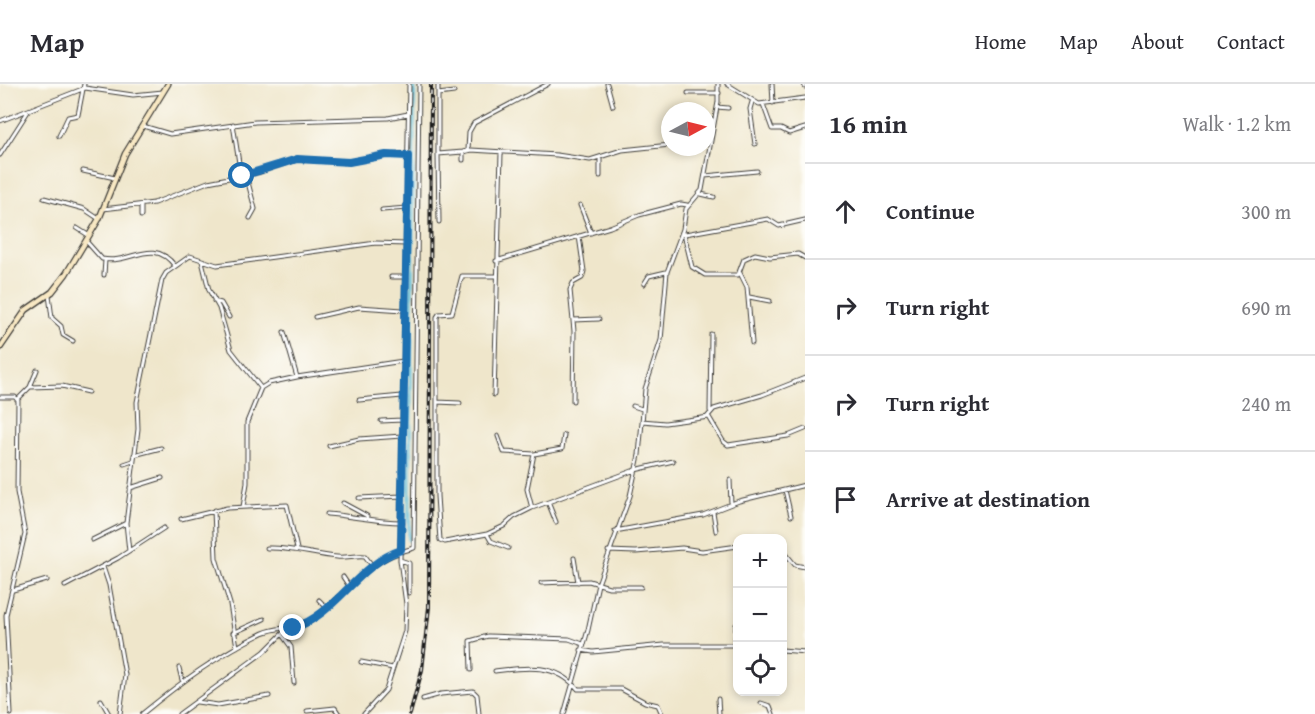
<!DOCTYPE html>
<html lang="en">
<head>
<meta charset="utf-8">
<style>
	body { margin:0; font-family:"Gentium Book Plus",serif; background:#f7f7f7; color:#2b2b33 }
	.controls { position:absolute; right:18px; bottom:18px; display:grid; overflow:hidden; border-radius:12px; box-shadow:0 3px 9px #0003 }
	.controls button { width:54px; height:54px; display:grid; place-items:center; padding:0; border:0; border-bottom:2px solid #e1e1e2; background:#fff; color:#2b2b33; font:30px sans-serif }
	.compass { position:absolute; left:661px; top:18px; width:54px; height:54px; border-radius:50%; background:#fff; box-shadow:0 3px 9px #0003; rotate:83deg }
	.stop { position:absolute; width:18px; height:18px; margin:-14px; border:4px solid #1f6fb2; border-radius:50%; background:#fff }
	.stop.end { background:#1f6fb2; border-color:#fff; box-shadow:0 2px 6px #0008 }
	.list { margin:0; padding:0; list-style:none }
	h2 { display:flex; justify-content:space-between; align-items:center; height:78px; margin:0; padding:0 24px; font-size:26px }
	h2 small { font-size:20px; font-weight:400; color:#7c7c81 }
	.list li { display:grid; grid-template-columns:39px 1fr auto; gap:18px; align-items:center; box-sizing:border-box; height:96px; padding:0 24px; border-top:2px solid #e1e1e2 }
	.list b { display:block; font-size:22px; white-space:nowrap }
	.list em { font-size:20px; font-style:normal; color:#7c7c81 }
	.icon { flex:none; width:33px; height:33px; fill:none; stroke:currentColor; stroke-width:2; stroke-linecap:round; stroke-linejoin:round }
	.map { position:relative; flex:none; width:805px; height:630px; overflow:hidden }
	header { display:flex; align-items:center; gap:36px; box-sizing:border-box; height:84px; padding:0 30px; background:#fff; border-bottom:2px solid #e1e1e2 }
	header strong { font-size:28px }
	nav { display:flex; gap:33px; margin-inline-start:auto; font-size:21px }
	main { display:flex }
	aside { flex:1; background:#fff }
	.map>svg:first-child { display:block }
	.lines { fill:none; stroke-linecap:round; stroke-linejoin:round }
	.canal { stroke:#5dc1db; stroke-width:4 }
	.street-casing { stroke:#3c3a36; stroke-width:5 }
	.secondary-casing { stroke:#3c3a36; stroke-width:7 }
	.street { stroke:#fff; stroke-width:3 }
	.secondary { stroke:#f8e8c3; stroke-width:4.5 }
	.rail-casing { stroke:#1c1c1c; stroke-width:4 }
	.rail { stroke:#fdfcf7; stroke-width:1.5; stroke-dasharray:4.5; stroke-linecap:butt }
	.route { stroke:#1f6fb2; stroke-width:8 }
</style>
</head>
<body>
<header>
<strong>Map</strong>
<nav><a>Home</a><a>Map</a><a>About</a><a>Contact</a></nav>
</header>
<main>
<div class="map">
<svg width="805" height="630" viewBox="0 0 805 630">
	<rect width="100%" height="100%" fill="#fdfcf7"/>
	<filter id="ink" filterUnits="userSpaceOnUse"><feTurbulence type="fractalNoise" baseFrequency=".0167" numOctaves="2"/><feDisplacementMap in="SourceGraphic" scale="12" xChannelSelector="R" yChannelSelector="G"/><feConvolveMatrix kernelMatrix="1 2 1 2 8 2 1 2 1" color-interpolation-filters="sRGB"/></filter>
	<filter id="wash" filterUnits="userSpaceOnUse"><feTurbulence type="fractalNoise" baseFrequency=".008" numOctaves="4" result="noise"/><feDisplacementMap in="SourceGraphic" scale="24" xChannelSelector="R" yChannelSelector="G"/><feGaussianBlur stdDeviation="1.35" result="paint"/><feColorMatrix in="noise" values="0 0 0 0 0 0 0 0 0 0 0 0 0 0 0 0 0 1.4 0 .05"/><feComposite in="paint" operator="in"/></filter>
	<g filter="url(#wash)">
		<rect width="100%" height="100%" fill="#efe6cb"/>
		<g class="lines">
			<path class="canal" d="M409 456 414 0"/>
		</g>
	</g>
	<g filter="url(#ink)">
		<g class="lines">
			<defs>
				<path id="street" d="M438 0V70L463 68
					M607 0 613 22
					M727 0 759 20 805 14
					M772 0 773 19
					M804 0 805 3
					M688 9H719
					M438 10 454 8
					M752 18 750 25 755 60
					M763 20 772 45H781L789 49 805 44
					M717 23 728 24
					M706 36H714
					M0 37 85 4 133 11 163 8
					M233 40 241 92
					M143 42 170 50 255 38 388 34 408 30
					M59 52 68 33 78 31 84 0
					M468 66 469 48 474 39 548 0
					M438 70 439 138
					M0 71 29 26
					M463 76V68L471 66 557 71 590 76 622 66 670 61
					M83 87 115 94
					M246 91 255 125 250 134
					M600 92V75
					M705 92 757 87
					M701 110 714 113
					M44 114 84 125 99 135
					M141 121V132
					M580 121 591 149
					M103 125 154 119 208 98 260 88 297 75 349 78 386 71H407
					M382 126 407 124
					M77 144 88 151
					M682 149 684 150 692 183 705 191H738L744 175 755 170 770 173 798 170 805 174
					M685 150 768 135 779 142 805 136
					M86 157 102 175C131 181 152 152 175 182
					M202 177 209 206 219 224 231 266 261 304
					M496 177 610 143 639 131 681 120 687 121
					M740 189 747 203 752 259
					M104 191 105 176
					M496 192H462L452 229 439 230 437 233V412L440 456 445 458 487 450 504 442 514 433 532 424 635 386 673 377
					M391 193H405
					M644 200 649 192 666 188
					M49 211 52 234 61 242 63 251 73 257
					M749 213 770 217
					M214 217 221 219 229 233
					M315 233 359 223 403 226
					M573 236 599 235
					M284 248 297 293
					M30 303 37 286
					M494 311 501 69
					M0 313H15L18 317 17 408 25 450 6 531 11 630
					M18 315 30 303 62 302 88 308
					M359 316 402 312
					M573 317 574 247 570 206 573 199 582 194 584 187 579 152
					M437 318 460 319
					M633 322 642 325
					M710 327 711 250
					M707 333 714 325 762 311 805 294
					M381 337 402 336
					M642 337 665 339 709 333 723 357 728 361 788 352 805 345
					M498 352 504 368 534 370 527 405 532 424
					M329 362 359 355 402 352
					M534 370 562 365 564 351
					M134 371 161 364
					M124 380 133 377
					M730 396 731 420
					M130 404 162 394
					M785 406 791 432
					M359 414 402 412
					M548 418 556 438
					M343 419 367 432
					M243 423 247 399V338L261 304 269 299 297 293 403 277
					M214 426 216 474 230 520 237 563
					M713 428 716 447
					M327 430C353 432 376 438 402 438
					M181 435 227 424 287 421 297 465
					M615 447 703 431 739 417 805 401
					M487 450 491 457 508 464
					M92 456 126 439
					M267 464C292 463 313 471 337 473 346 474 356 471 365 472L371 480
					M782 465 795 481 805 483
					M129 467 126 439 138 345 137 318 162 196 166 189 190 172 217 181 376 159 406 160
					M608 467 636 468 682 464 702 467 738 462
					M574 474 578 498
					M400 476 409 479V509
					M103 483 109 501 125 591 120 630
					M343 493 349 502
					M541 499 589 497 609 503H641
					M65 502 118 474 164 444
					M13 506 47 496
					M319 516 327 524
					M233 549 264 535
					M283 552 291 563 294 599
					M735 560 736 541
					M581 566 593 568 664 561H738
					M782 566 805 568
					M361 578 393 584
					M179 584 182 596
					M471 586 470 557 488 552 569 555 583 560
					M495 587C527 583 555 579 578 605H621L645 618 658 621 662 630
					M423 615 441 610 473 607 477 611 479 630
					M718 615 719 630
					M101 616 109 630
					M197 618 218 621 269 612
					M761 619 770 622 773 630
					M307 627 335 624 339 630
					M142 630C181 598 218 571 263 549 279 542 295 546 311 536 354 508 358 478 414 464L419 0
					M179 630 264 568 288 544
					M364 630 386 606 405 547 406 520 400 476 409 0
					M564 630 588 546 598 500 630 412 639 371 645 305 661 256 667 188 683 145 686 125 702 106 718 18V0"/>
				<path id="secondary" d="M0 264 26 226 52 208 66 190 99 135 125 70 168 0"/>
			</defs>
			<use href="#street" class="street-casing"/>
			<use href="#secondary" class="secondary-casing"/>
			<use href="#street" class="street"/>
			<use href="#secondary" class="secondary"/>
			<defs>
				<path id="rail" d="M410 630 422 586 429 523 431 0"/>
			</defs>
			<use href="#rail" class="rail-casing"/>
			<use href="#rail" class="rail"/>
		</g>
	</g>
	<g class="lines" filter="url(#ink)">
		<path class="route" d="M242 92 297 75 349 78 386 71 408 72 401 466C356 481 337 531 293 544"/>
	</g>
</svg>
<div class="controls">
<button>+</button>
<button>−</button>
<button><svg class="icon" aria-label="locate" viewBox="0 0 24 24"><circle cx="12" cy="12" r="6"/><path d="M12 2v4M12 18v4M2 12h4M18 12h4"/></svg></button>
</div>
<svg class="compass" viewBox="-18 -18 36 36"><path d="M0-13l5 13h-10z" fill="#e53935"/><path d="M0 13l5-13h-10z" fill="#7c7c81"/></svg>
<div class="stop" style="left:242px;top:92px"></div>
<div class="stop end" style="left:293px;top:544px"></div>
</div>
<aside>
<h2>16 min<small>Walk · 1.2 km</small></h2>
<ul class="list">
<li><svg class="icon" aria-label="ahead" viewBox="0 0 24 24"><path d="M12 20V5M6 11l6-6 6 6"/></svg><div><b>Continue</b></div><em>300 m</em></li>
<li><svg class="icon" aria-label="right" viewBox="0 0 24 24"><path d="M7 20v-9h11M14 6l5 5-5 5"/></svg><div><b>Turn right</b></div><em>690 m</em></li>
<li><svg class="icon" aria-label="right" viewBox="0 0 24 24"><path d="M7 20v-9h11M14 6l5 5-5 5"/></svg><div><b>Turn right</b></div><em>240 m</em></li>
<li><svg class="icon" aria-label="arrive" viewBox="0 0 24 24"><path d="M6 21V4h12l-3 4 3 4H6"/></svg><div><b>Arrive at destination</b></div></li>
</ul>
</aside>
</main>
</body>
</html>
